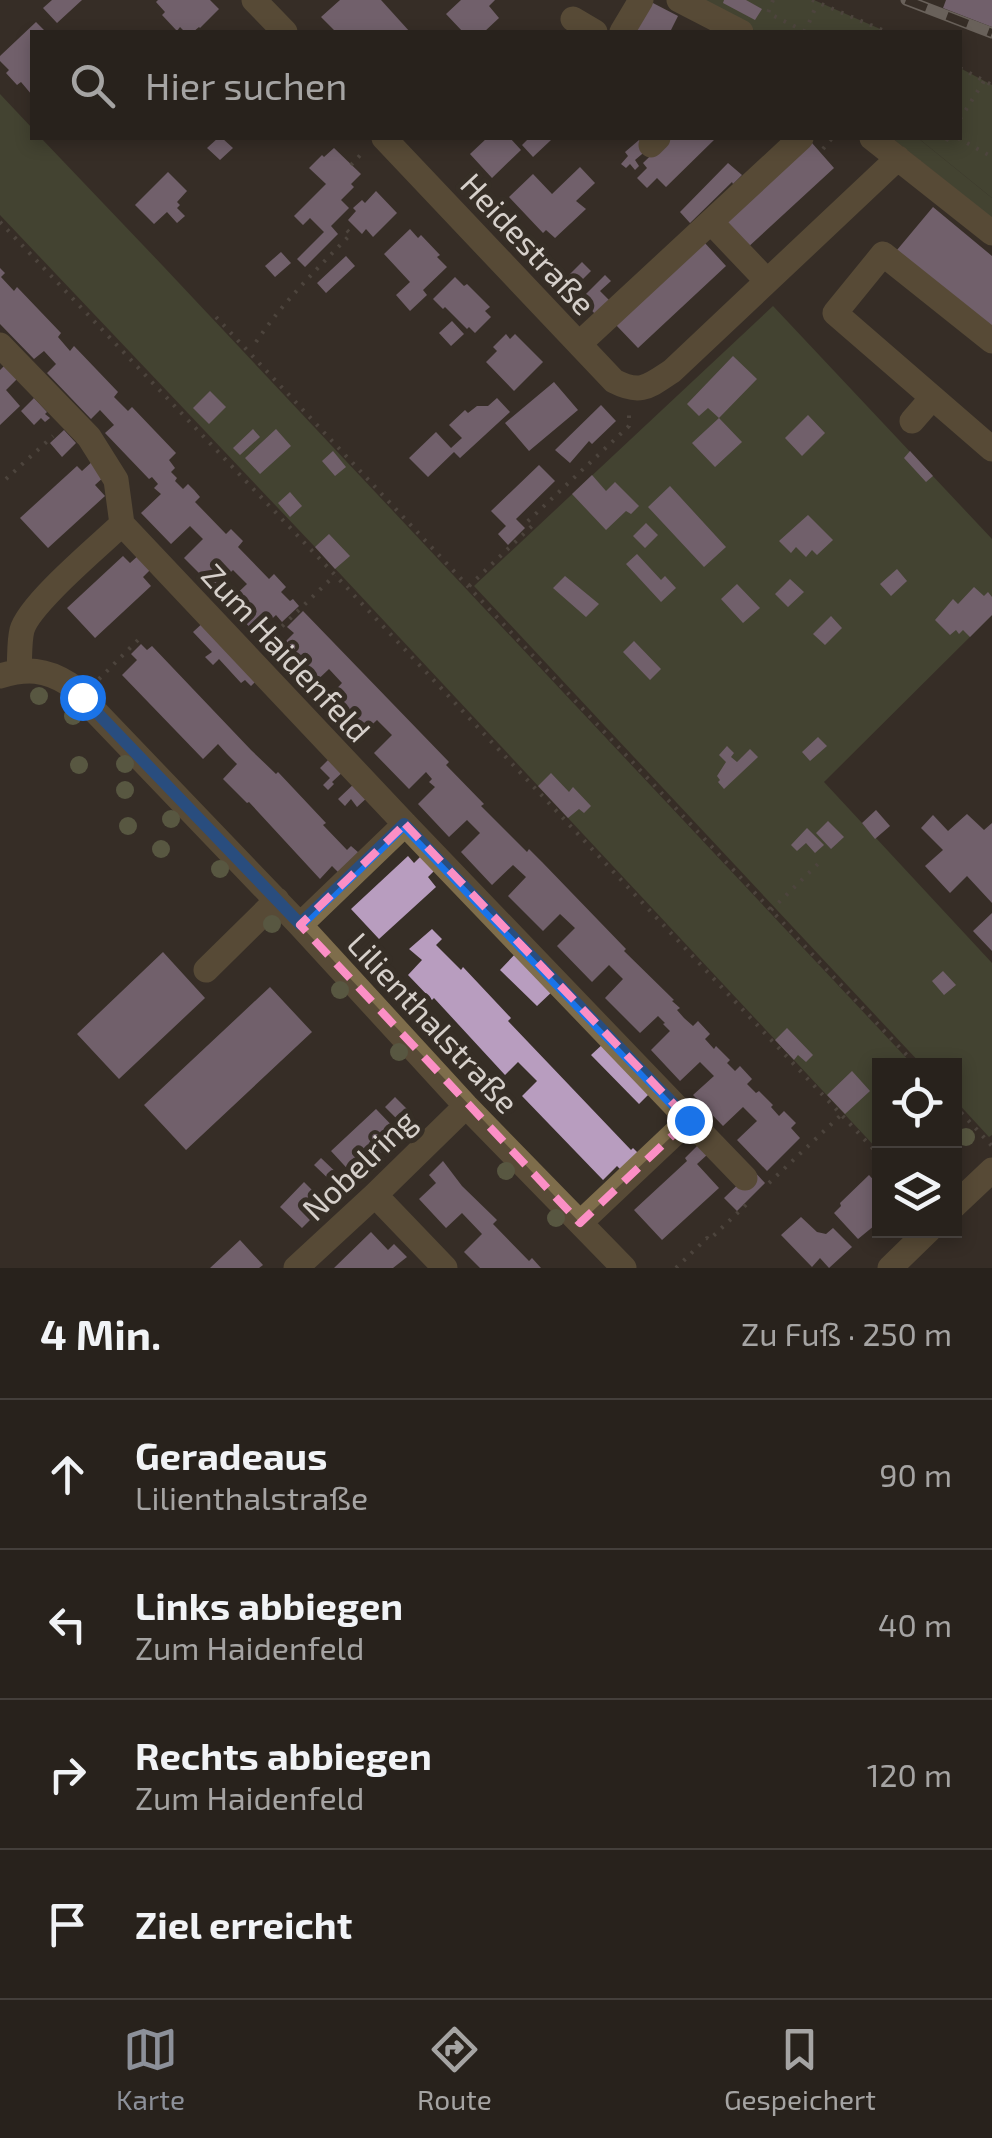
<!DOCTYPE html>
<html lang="de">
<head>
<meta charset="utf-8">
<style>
	body { margin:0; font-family:"Exo 2",sans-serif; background:#302a25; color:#f1f3f6 }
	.controls { position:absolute; right:30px; bottom:30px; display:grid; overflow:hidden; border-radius:0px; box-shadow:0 5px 15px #0003 }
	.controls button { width:90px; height:90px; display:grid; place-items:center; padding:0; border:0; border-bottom:2px solid #443f3b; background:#28221c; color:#f1f3f6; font:50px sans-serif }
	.stop { position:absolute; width:30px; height:30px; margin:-22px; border:8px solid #1a73e8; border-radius:50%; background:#fff }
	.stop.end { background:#1a73e8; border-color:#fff; box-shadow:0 2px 10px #0008 }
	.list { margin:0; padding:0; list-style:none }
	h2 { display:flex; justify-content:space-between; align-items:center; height:130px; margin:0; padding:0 40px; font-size:42px }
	h2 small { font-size:32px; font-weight:400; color:#a5a4a3 }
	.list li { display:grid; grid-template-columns:65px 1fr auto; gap:30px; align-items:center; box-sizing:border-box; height:150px; padding:0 40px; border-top:2px solid #443f3b }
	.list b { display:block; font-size:38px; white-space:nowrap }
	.list p { margin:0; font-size:32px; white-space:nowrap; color:#a5a4a3 }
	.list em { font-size:32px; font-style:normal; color:#a5a4a3 }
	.icon { flex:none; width:55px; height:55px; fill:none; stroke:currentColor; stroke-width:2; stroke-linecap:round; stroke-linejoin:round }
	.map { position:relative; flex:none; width:992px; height:1268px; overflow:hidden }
	.search { position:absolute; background:#28221c; box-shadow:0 5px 15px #0003; left:30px; right:30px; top:30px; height:110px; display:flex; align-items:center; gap:25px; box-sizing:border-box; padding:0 35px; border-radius:0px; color:#a5a4a3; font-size:38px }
	.sheet { height:730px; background:#28221c }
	nav { display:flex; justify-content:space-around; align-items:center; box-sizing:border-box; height:140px; border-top:2px solid #443f3b; background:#28221c; font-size:28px; color:#a5a4a3 }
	nav a { display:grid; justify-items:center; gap:5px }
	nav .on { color:#8c9099 }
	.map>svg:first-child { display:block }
	.grass { fill:url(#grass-tufts) }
	.garden { fill:#525d3f }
	.building { fill:#b89dbf }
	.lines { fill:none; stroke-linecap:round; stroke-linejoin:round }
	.path { stroke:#68615a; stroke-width:4; stroke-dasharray:2.5 8; stroke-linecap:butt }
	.minor { stroke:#7e6d4b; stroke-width:25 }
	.rail-casing { stroke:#a69f99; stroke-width:11 }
	.rail { stroke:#362e26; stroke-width:8; stroke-dasharray:22; stroke-linecap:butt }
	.tree { fill:#808963 }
	.route { stroke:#1a73e8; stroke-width:12 }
	.marked { fill:none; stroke:#fb8fc5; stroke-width:8; stroke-dasharray:20 12; stroke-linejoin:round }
	.labels { text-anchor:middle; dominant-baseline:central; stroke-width:10; stroke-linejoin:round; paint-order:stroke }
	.street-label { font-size:32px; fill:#d6d0cb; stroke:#362e26 }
</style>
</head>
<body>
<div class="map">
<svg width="992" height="1268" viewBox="0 0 992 1268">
	<defs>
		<pattern id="grass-tufts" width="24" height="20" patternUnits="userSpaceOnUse" patternTransform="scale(2.5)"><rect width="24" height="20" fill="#525d3f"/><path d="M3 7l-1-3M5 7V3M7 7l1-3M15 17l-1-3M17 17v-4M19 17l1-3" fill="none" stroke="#6a7359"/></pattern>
	</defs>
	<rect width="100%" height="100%" fill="#362e26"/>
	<path class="grass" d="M892 138H918L992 198V218Z"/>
	<path class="garden" d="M694 0H814L887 32H758Z
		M960 68 992 85V198L918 138H960Z
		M0 94 32 128V138H41L163 266 913 1065 880 1066 879 1151 315 547 0 215Z
		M773 306 992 539V615L824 782 992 963V1135L989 1137 955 1100 954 1066 922 1065 474 586Z"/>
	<path class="building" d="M52 0H82L57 23 43 8Z
		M158 0H210L219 9 200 28 199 27 193 32H185L180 27 177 31 162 15 165 12 156 2Z
		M340 0H381L410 32H336L321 17Z
		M461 0H495L489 6 499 18 484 32H463L446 14Z
		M724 0H746L762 9 755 20 723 3Z
		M946 0H992V27L943 8Z
		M651 2 678 16 670 32H635Z
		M36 22 46 32H32V95L21 82 17 85 6 73 9 70 0 61V56Z
		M218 138H222L233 148 220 160 207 148Z
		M487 138H510L521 150 492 178 470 154Z
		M529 138H549L551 140 533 157 522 145Z
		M669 138H716L666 187 657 178 647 188 637 178 647 168 643 163Z
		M639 140 648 149 635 160 639 166 635 170 630 164 626 168 621 164 628 156 625 152Z
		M812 143 834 168 746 249 724 224Z
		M334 148 361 174 351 184 354 187 341 200 349 208 331 226 338 234 305 267 297 259 324 232 310 218 303 225 294 216 326 184 309 168 322 155 324 157Z
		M728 163 742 175 733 184 732 182 690 223 680 212Z
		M580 167 595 183 576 201 586 209 555 238 546 230 543 233 509 197 533 174 552 194Z
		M168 172 187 191 177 202 180 205 177 208 185 216 177 223 167 212 154 224 135 205Z
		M376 191 397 213 373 237 366 229 362 234 348 220 356 211 353 208 362 200 365 203Z
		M933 207 992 256V327L897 250Z
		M410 229 418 238 421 235 440 255 437 257 447 267 423 290 427 295 410 311 396 295 410 282 384 254Z
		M704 242 726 266 638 348 616 325Z
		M281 252 291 263 275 277 265 266Z
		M346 256 355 266 326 293 317 283Z
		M582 262 591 271 572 290 563 281Z
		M0 268 5 273 1 277 14 291 17 287 61 333 58 337 70 351 74 346 118 392 114 397 128 411 132 407 176 453 169 460 175 468 171 472 177 478 175 481 183 489 188 484 194 490 200 497 195 502 226 534 231 529 243 541 238 547 269 579 274 574 286 587 281 592 290 601 293 599 299 606 282 622 276 615 256 634 227 603 247 584 233 570 214 588 184 558 203 539 190 526 171 544 141 513 161 494 154 488 158 484 152 477 149 479 105 433 114 425 100 410 91 419 47 373 56 364 44 351 34 359 0 324Z
		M605 275 611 281 600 291 611 302 596 315 581 299Z
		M455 277 464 286 467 284 490 307 485 311 491 317 475 333 469 327 467 329 445 307 443 309 433 299Z
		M452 321 464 334 451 346 439 333Z
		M506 334 510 339 515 334 543 362 514 391 486 362 497 351 493 347Z
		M733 356 757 379 719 418 708 408 699 416 687 404Z
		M5 365 17 379 6 390 20 406 0 425V370Z
		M554 382 578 410 529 451 505 423Z
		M210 391 226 407 209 424 193 408Z
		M34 398 47 412 45 414 50 418 45 422 41 418 34 425 21 411Z
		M497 398 510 412 460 458 454 452 428 477 409 458 436 432 451 448 462 438 449 425 465 410 468 413 477 406H488Z
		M601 405 616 421 592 444 589 441 570 463 555 450Z
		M808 415 825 433 802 456 785 438Z
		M719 418 742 442 715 467 692 443Z
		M253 429 260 437 240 455 233 448Z
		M276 429 291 446 260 474 245 458Z
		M64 430 76 443 62 457 50 443Z
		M333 451 346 467 335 476 322 461Z
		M910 451 933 476 926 482 904 458Z
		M94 460 107 474 95 485 105 496 48 548 20 518 77 466 82 471Z
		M539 465 555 481 516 519 525 528 508 545 498 534 506 526 491 511Z
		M592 475 606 491 615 482 639 506 631 514 626 511 606 530 572 494Z
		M670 486 726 547 704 567 648 507Z
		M290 492 302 506 290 517 278 503Z
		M808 515 833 540 817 555 812 550 806 557 796 547 791 553 779 541Z
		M646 523 658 535 645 548 633 536Z
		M329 534 350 556 335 569 315 547Z
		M140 554 153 567 143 577 151 586 95 638 67 608 123 556 130 563Z
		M637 554 661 580 665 576 676 588 661 602 626 564Z
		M897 569 907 581 891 596 880 584Z
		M565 576 599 604 586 617 553 588Z
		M790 579 804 592 788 607 775 594Z
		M737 584 760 608 743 623 721 599Z
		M974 587 984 596 988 592 992 597V615L970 637 963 630 959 634 956 630 950 635 935 620 953 599 958 604Z
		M303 611 449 762 446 765 484 804 481 806 527 852 529 849 542 862 626 949 624 951 674 1000 672 1001 680 1008 677 1010 684 1018 693 1026 698 1021 710 1034 705 1039 714 1049 716 1046 730 1060 727 1063 735 1071 740 1066 752 1079 747 1084 756 1093 759 1091 773 1105 771 1107 779 1116 784 1111 796 1123 791 1128 800 1138 767 1171 737 1140 757 1121 743 1107 723 1126 693 1095 714 1076 700 1062 680 1081 651 1050 670 1031 663 1024 665 1023 658 1016 640 1033 605 998 623 979 609 965 592 982 557 946 575 928 560 914 543 931 508 896 526 877 513 865 492 885 461 852 480 833 467 820 449 837 418 804 435 787 429 782 432 779 426 772 409 789 374 753 392 735 377 720 359 737 324 702 342 683 329 669 310 687 276 651 294 633 287 627Z
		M831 616 842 628 825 645 813 634Z
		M205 621 259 678 251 686 245 680 241 683 219 659 213 665 205 657 212 652 193 632Z
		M634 641 661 669 650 680 623 652Z
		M141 644 147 650 152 646 251 750 276 774 278 772 326 823 323 825 347 850 351 846 359 853 339 873 332 866 320 879 249 802 247 803 223 779 237 764 227 754 218 744 203 759 122 675 137 660 131 654Z
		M818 737 827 746 810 761 802 752Z
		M727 746 734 753 731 757 737 762 750 749 758 757 724 789 718 782 720 780 717 776 726 762 719 755Z
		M333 755 346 769 332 782 334 784 328 790 323 785 330 778 320 768Z
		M551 773 569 792 573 787 591 806 584 813 579 809 568 818 538 786Z
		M357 781 370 795 357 807 351 799 345 806 338 799Z
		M876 810 890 826 875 839 862 823Z
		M967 814 984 830 992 823V903L967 876 950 893 925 866 943 850 921 828 933 815 948 831Z
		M828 821 844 837 831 849 816 833Z
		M807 828 824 845 815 853 806 843 797 851 791 845Z
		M425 852 438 867 428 877 436 887 379 939 351 909 408 856 414 863Z
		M992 913V951L973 931Z
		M432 929 442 939 436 945 461 970 463 967 511 1018 508 1021 631 1150 633 1148 641 1156 624 1173 617 1166 603 1180 522 1096 537 1081 518 1062 505 1075 434 998 432 1000 408 975 422 960 409 949Z
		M518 951 555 989 537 1006 500 970Z
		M163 952 205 998 119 1079 77 1034Z
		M943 971 956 985 944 995 932 981Z
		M270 987 312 1032 186 1150 144 1105Z
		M787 1028 813 1055 806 1062 798 1055 794 1060 775 1040Z
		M604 1043 652 1091 639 1104 591 1055Z
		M852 1071 870 1091 845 1114 827 1095Z
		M395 1097 409 1111 399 1121 385 1107Z
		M376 1109 401 1135 355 1177 331 1151Z
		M699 1144 708 1154 697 1164 719 1188 662 1240 634 1210 687 1161 685 1158Z
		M321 1158 342 1178 335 1185 314 1165Z
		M443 1161 462 1186 497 1220 493 1224 529 1261 532 1258 541 1268H480L464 1252 482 1234 462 1213 446 1228 419 1199 436 1183 429 1175Z
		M753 1170 765 1183 737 1211 724 1198Z
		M869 1175 880 1187V1221L858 1239 834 1213 841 1206 840 1203Z
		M304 1182 326 1204 302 1228 280 1207Z
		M801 1217 817 1232 826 1234 833 1228 852 1247 829 1268 820 1258 812 1267 781 1235Z
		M371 1232 388 1250 394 1244 407 1257 393 1268H334Z
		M240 1240 263 1265 259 1268H210Z"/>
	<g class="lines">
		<path class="path" d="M773 0 768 13 806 32
			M812 0 887 32
			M805 32 817 4
			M960 68 992 85
			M960 119 984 81
			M958 138 992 157
			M946 141 948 138
			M823 149 832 138
			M351 165 365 150
			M0 222 335 575 880 1156
			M216 317 917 1066
			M256 342C283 302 317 269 351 234L341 225
			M6 479 53 436
			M469 586 532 526 527 522 629 426V413
			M267 641 335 575
			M99 679 141 637
			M771 910 820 862
			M954 1105 992 1146
			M769 1183 841 1115
			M676 1268 707 1238 709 1240 748 1203"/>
		<path class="minor" d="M254 0 285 32
			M679 0 741 32
			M573 19 595 32
			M622 32 641 0
			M384 138 614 381C641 395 649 386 672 371L898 158
			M872 138 992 233
			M651 145 658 138
			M711 222 767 281
			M992 341 883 254 835 313 992 449
			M579 344 801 138
			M0 345 89 437 116 480 122 524
			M912 421 932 398
			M19 670C20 658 19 642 22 630 29 604 100 545 122 524L405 824 689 1120 580 1223
			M0 676C27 668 45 669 69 684L300 925 466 1106 624 1268
			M300 925 405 824
			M206 970 277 900
			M689 1120 745 1178
			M375 1195 445 1268
			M954 1206 992 1170
			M296 1268 375 1195 466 1106
			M890 1268 929 1230"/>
		<defs>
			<path id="rail" d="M906 0 992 33"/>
		</defs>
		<use href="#rail" class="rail-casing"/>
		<use href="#rail" class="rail"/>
	</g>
	<g class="tree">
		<circle cx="39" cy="696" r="9"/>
		<circle cx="73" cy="716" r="9"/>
		<circle cx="125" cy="764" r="9"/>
		<circle cx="79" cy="765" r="9"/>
		<circle cx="125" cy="790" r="9"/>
		<circle cx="171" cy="819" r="9"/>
		<circle cx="128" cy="826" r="9"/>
		<circle cx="161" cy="849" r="9"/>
		<circle cx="220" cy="869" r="9"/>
		<circle cx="272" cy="924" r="9"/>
		<circle cx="340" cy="990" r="9"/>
		<circle cx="399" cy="1052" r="9"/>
		<circle cx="966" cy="1137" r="9"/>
		<circle cx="506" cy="1171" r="9"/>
		<circle cx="556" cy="1218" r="9"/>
	</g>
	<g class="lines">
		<path class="route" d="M82 697 300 924 404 824 689 1120"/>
	</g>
	<path d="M0 0H992V1268H0ZM405 824 689 1120 580 1223 300 925Z" fill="#362e26" fill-opacity=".55" fill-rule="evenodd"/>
	<path class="marked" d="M405 824 689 1120 580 1223 300 925Z"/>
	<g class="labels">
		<g class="street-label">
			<text transform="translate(529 243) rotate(47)">Heidestraße</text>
			<text transform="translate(287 652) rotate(47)">Zum Haidenfeld</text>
			<text transform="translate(434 1022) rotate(47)">Lilienthalstraße</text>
			<text transform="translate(358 1164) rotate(-44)">Nobelring</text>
		</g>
	</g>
</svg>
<div class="controls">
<button><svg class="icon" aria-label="locate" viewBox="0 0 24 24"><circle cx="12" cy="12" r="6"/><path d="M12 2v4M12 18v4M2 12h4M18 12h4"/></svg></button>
<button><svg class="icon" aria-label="layers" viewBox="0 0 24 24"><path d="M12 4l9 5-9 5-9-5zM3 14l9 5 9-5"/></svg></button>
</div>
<div class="stop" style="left:82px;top:697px"></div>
<div class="stop end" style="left:689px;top:1120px"></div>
<div class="search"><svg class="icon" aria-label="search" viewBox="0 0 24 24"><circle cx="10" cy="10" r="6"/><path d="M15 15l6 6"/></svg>Hier suchen</div>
</div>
<section class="sheet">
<h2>4 Min.<small>Zu Fuß · 250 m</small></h2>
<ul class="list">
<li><svg class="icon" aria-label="ahead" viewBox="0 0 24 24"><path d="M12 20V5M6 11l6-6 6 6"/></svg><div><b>Geradeaus</b><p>Lilienthalstraße</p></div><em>90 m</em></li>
<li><svg class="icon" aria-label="left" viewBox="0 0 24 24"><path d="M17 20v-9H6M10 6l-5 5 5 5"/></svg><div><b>Links abbiegen</b><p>Zum Haidenfeld</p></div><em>40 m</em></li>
<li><svg class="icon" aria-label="right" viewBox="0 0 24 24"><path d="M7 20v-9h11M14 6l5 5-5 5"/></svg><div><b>Rechts abbiegen</b><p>Zum Haidenfeld</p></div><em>120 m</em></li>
<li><svg class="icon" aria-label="arrive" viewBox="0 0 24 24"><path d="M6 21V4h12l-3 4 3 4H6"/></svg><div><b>Ziel erreicht</b></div></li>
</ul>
</section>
<nav>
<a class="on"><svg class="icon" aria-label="map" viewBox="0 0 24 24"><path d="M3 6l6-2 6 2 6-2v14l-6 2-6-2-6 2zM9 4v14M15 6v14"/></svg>Karte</a>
<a><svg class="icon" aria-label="directions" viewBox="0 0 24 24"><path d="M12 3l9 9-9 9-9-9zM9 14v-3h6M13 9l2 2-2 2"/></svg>Route</a>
<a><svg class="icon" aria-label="saved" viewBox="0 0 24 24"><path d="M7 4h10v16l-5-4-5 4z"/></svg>Gespeichert</a>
</nav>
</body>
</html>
